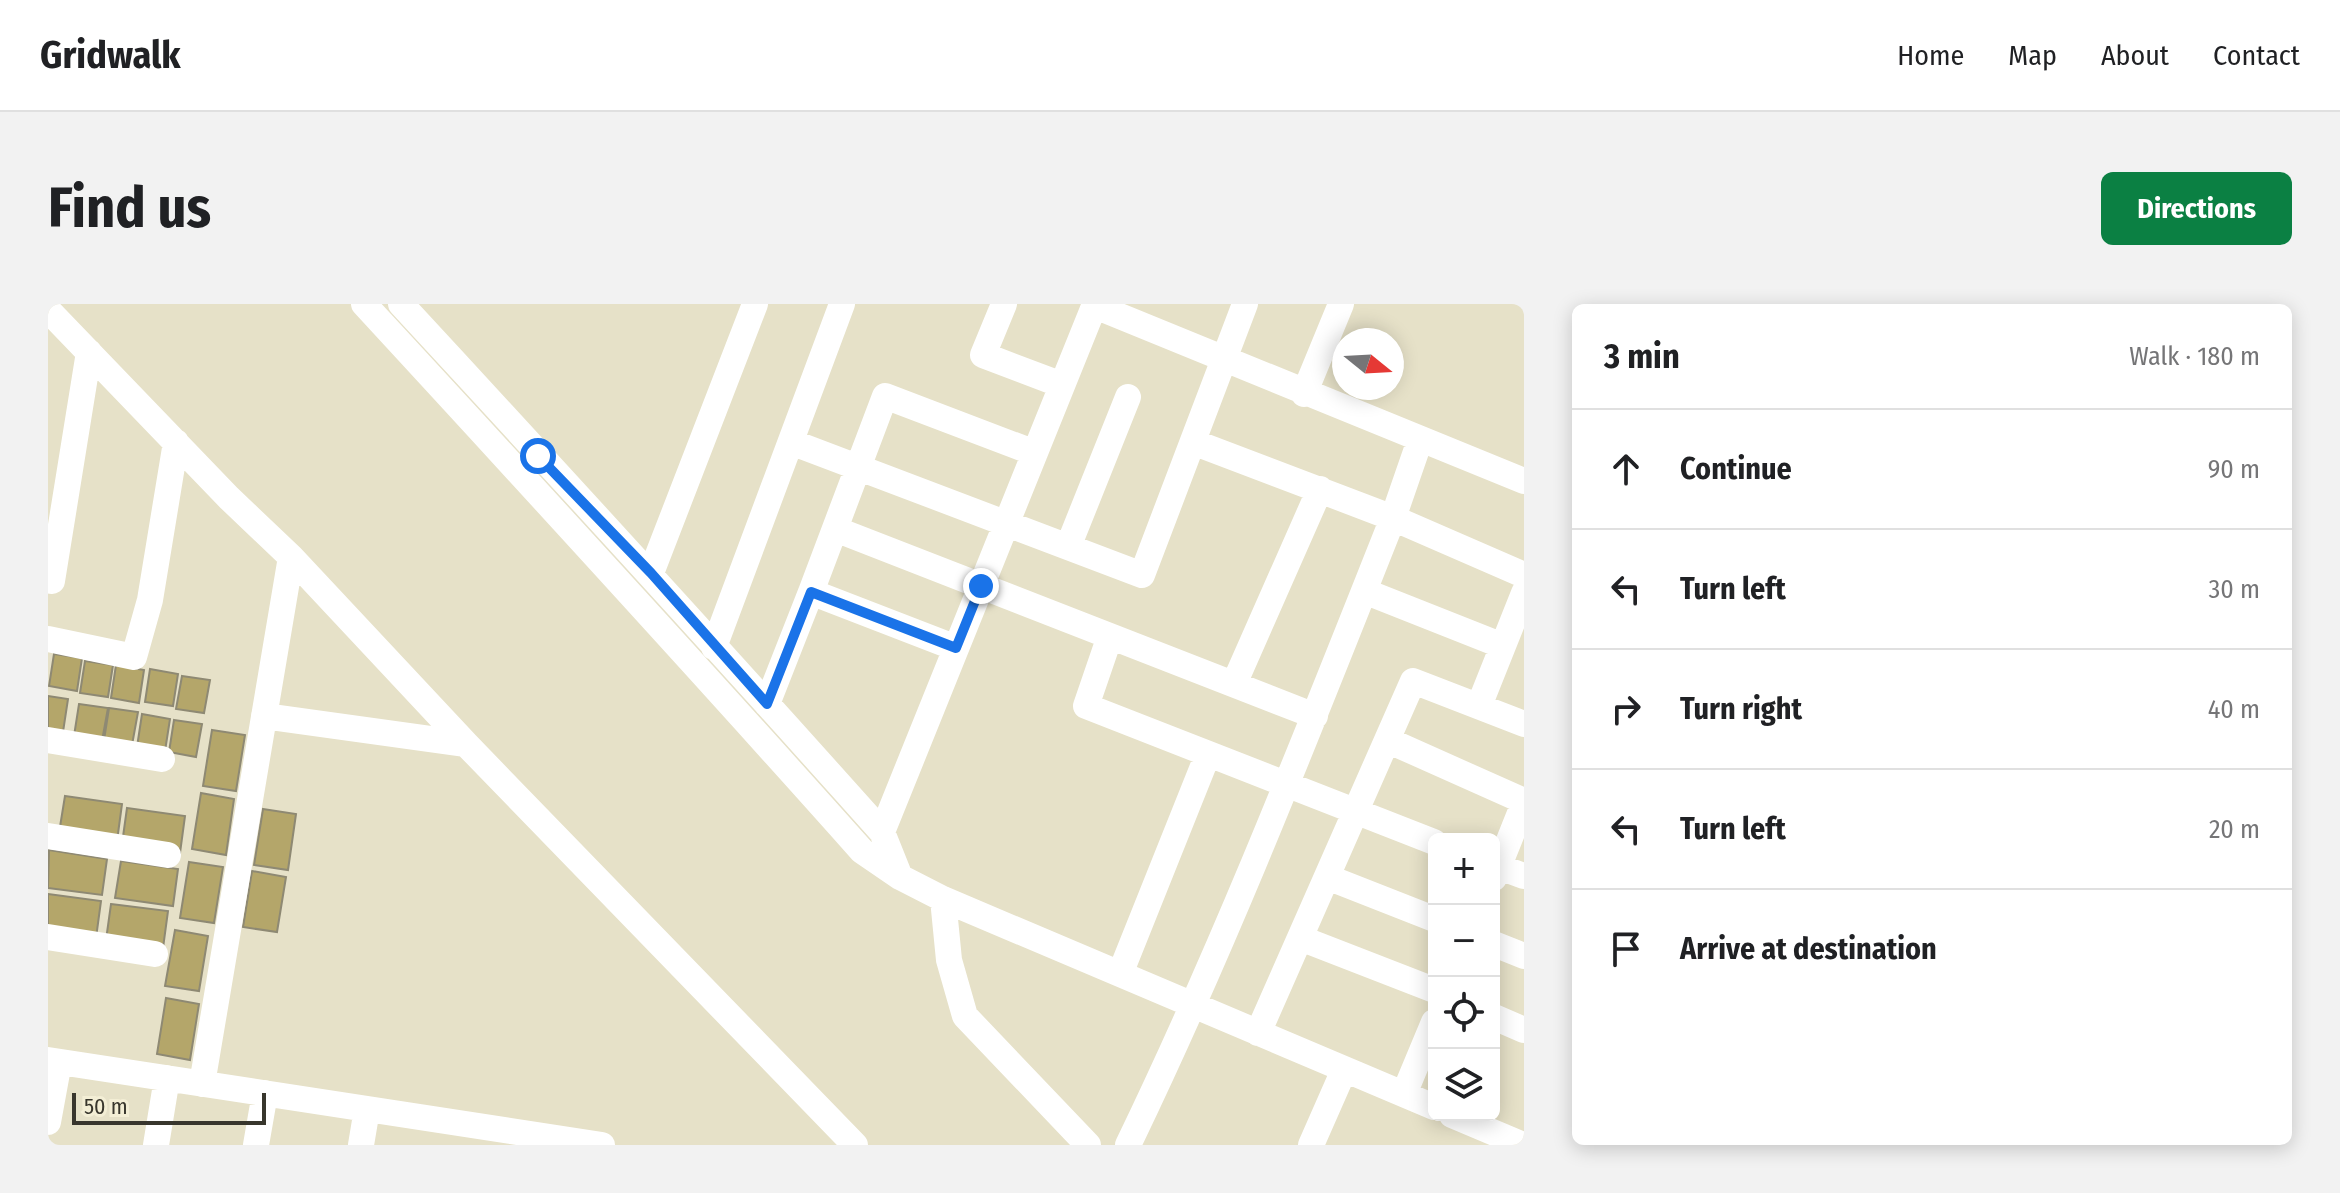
<!DOCTYPE html>
<html lang="en">
<head>
<meta charset="utf-8">
<style>
	body { margin:0; font-family:"Fira Sans Condensed",sans-serif; background:#f2f2f2; color:#202124 }
	.controls { position:absolute; right:24px; bottom:24px; display:grid; overflow:hidden; border-radius:12px; box-shadow:0 4px 20px #0003 }
	.controls button { width:72px; height:72px; display:grid; place-items:center; padding:0; border:0; border-bottom:2px solid #e0e0e0; background:#fff; color:#202124; font:40px sans-serif }
	.compass { position:absolute; left:1284px; top:24px; width:72px; height:72px; border-radius:50%; background:#fff; box-shadow:0 4px 20px #0003; rotate:108deg }
	.scale { position:absolute; left:24px; bottom:20px; width:194px; box-sizing:border-box; padding-left:8px; border:4px solid #38362d; border-top:0; font-size:22px; line-height:28px; white-space:nowrap; color:#38362d; -webkit-text-stroke:6px #f3eed5; paint-order:stroke }
	.stop { position:absolute; width:24px; height:24px; margin:-18px; border:6px solid #1a73e8; border-radius:50%; background:#fff }
	.stop.end { background:#1a73e8; border-color:#fff; box-shadow:0 2px 8px #0008 }
	.list { margin:0; padding:0; list-style:none }
	h2 { display:flex; justify-content:space-between; align-items:center; height:104px; margin:0; padding:0 32px; font-size:34px }
	h2 small { font-size:26px; font-weight:400; color:#757577 }
	.list li { display:grid; grid-template-columns:52px 1fr auto; gap:24px; align-items:center; box-sizing:border-box; height:120px; padding:0 32px; border-top:2px solid #e0e0e0 }
	.list b { display:block; font-size:30px; white-space:nowrap }
	.list em { font-size:26px; font-style:normal; color:#757577 }
	.icon { flex:none; width:44px; height:44px; fill:none; stroke:currentColor; stroke-width:2; stroke-linecap:round; stroke-linejoin:round }
	.map { position:relative; flex:none; width:1476px; height:841px; overflow:hidden; border-radius:12px }
	header { display:flex; align-items:center; gap:48px; box-sizing:border-box; height:112px; padding:0 40px; background:#fff; border-bottom:2px solid #e0e0e0 }
	header strong { font-size:38px }
	nav { display:flex; gap:44px; margin-inline-start:auto; font-size:28px }
	.intro { display:flex; align-items:center; justify-content:space-between; box-sizing:border-box; height:192px; padding:0 48px }
	h1 { margin:0; font-size:56px }
	.button { padding:20px 36px; border-radius:12px; background:#0b8043; color:#fff; font-size:28px; font-weight:700 }
	main { display:flex; gap:48px; padding:0 48px }
	aside { flex:1; background:#fff; border-radius:12px; box-shadow:0 4px 20px #0003 }
	.map>svg:first-child { display:block }
	.building { fill:#b4a66a; stroke:#8e8973; stroke-width:2 }
	.lines { fill:none; stroke-linecap:round; stroke-linejoin:round }
	.minor { stroke:#fff; stroke-width:26 }
	.route { stroke:#1a73e8; stroke-width:10 }
</style>
</head>
<body>
<header>
<strong>Gridwalk</strong>
<nav><a>Home</a><a>Map</a><a>About</a><a>Contact</a></nav>
</header>
<div class="intro"><h1>Find us</h1><a class="button">Directions</a></div>
<main>
<div class="map">
<svg width="1476" height="841" viewBox="0 0 1476 841">
	<rect width="100%" height="100%" fill="#e6e1c8"/>
	<path class="building" d="M6 350 34 354 29 387 1 382Z
		M37 357 65 361 60 393 32 389Z
		M68 361 96 366 91 399 63 394Z
		M102 365 130 370 125 402 97 398Z
		M134 372 162 376 156 409 128 405Z
		M0 392 20 395 15 428 0 426Z
		M31 400 60 404 54 437 26 432Z
		M61 404 90 408 84 441 56 436Z
		M94 410 122 415 117 447 89 443Z
		M126 416 154 420 148 453 121 448Z
		M164 426 197 431 188 487 155 482Z
		M153 489 186 495 178 551 144 545Z
		M17 492 74 500 69 537 11 529Z
		M79 504 137 512 132 549 74 540Z
		M215 505 248 510 240 566 206 561Z
		M1 546 59 555 54 591 0 584Z
		M73 557 130 565 125 602 67 594Z
		M141 558 175 563 166 619 132 614Z
		M204 567 238 573 229 628 195 623Z
		M0 590 53 597 48 634 0 627Z
		M63 600 120 607 115 644 58 636Z
		M127 626 160 632 151 687 117 682Z
		M118 694 151 700 142 756 109 750Z"/>
	<g class="lines">
		<path class="minor" d="M316 0C483 181 650 363 814 547L852 573 895 595 1386 803
			M353 0C515 175 675 350 834 528L852 573
			M956 0 935 51 1014 81
			M1047 2 1476 177
			M0 6 181 194 243 253 418 440 807 841
			M1256 90 1293 0
			M743 138 1094 271 1197 0
			M1145 138 1345 214 1372 136
			M787 225 1267 412
			M1020 243 1080 93
			M603 269 707 0
			M4 277 41 48
			M1316 287 1455 342
			M1062 332 1038 402 1386 538
			M0 335 86 353 102 296 128 138
			M666 343 794 0
			M908 344 763 288 837 92 987 149
			M1186 380 1272 185
			M719 400 763 288
			M1431 402 1476 289
			M216 412 418 440
			M0 436 114 455
			M1339 436 1476 497
			M834 528 1047 0
			M0 532 120 551
			M1446 561 1476 572
			M1279 573 1386 615
			M1446 574 1476 499
			M895 595 901 656 917 712 1040 841
			M0 633 107 650
			M1252 634 1386 686
			M1446 640 1476 652
			M1072 670 1160 450
			M1446 713 1476 726
			M1210 729 1365 377 1476 420
			M0 756 554 841
			M154 780 243 253
			M1356 790 1386 718
			M1404 811 1475 841
			M0 818 11 758
			M108 841 119 774
			M208 841 217 789
			M313 841 319 805
			M1080 841C1179 636 1261 425 1345 214L1476 271
			M1263 841 1296 766"/>
	</g>
	<g class="lines">
		<path class="route" d="M490 152 603 269 719 400 763 288 908 344 933 282"/>
	</g>
</svg>
<div class="controls">
<button>+</button>
<button>−</button>
<button><svg class="icon" aria-label="locate" viewBox="0 0 24 24"><circle cx="12" cy="12" r="6"/><path d="M12 2v4M12 18v4M2 12h4M18 12h4"/></svg></button>
<button><svg class="icon" aria-label="layers" viewBox="0 0 24 24"><path d="M12 4l9 5-9 5-9-5zM3 14l9 5 9-5"/></svg></button>
</div>
<svg class="compass" viewBox="-18 -18 36 36"><path d="M0-13l5 13h-10z" fill="#e53935"/><path d="M0 13l5-13h-10z" fill="#757577"/></svg>
<div class="scale">50 m</div>
<div class="stop" style="left:490px;top:152px"></div>
<div class="stop end" style="left:933px;top:282px"></div>
</div>
<aside>
<h2>3 min<small>Walk · 180 m</small></h2>
<ul class="list">
<li><svg class="icon" aria-label="ahead" viewBox="0 0 24 24"><path d="M12 20V5M6 11l6-6 6 6"/></svg><div><b>Continue</b></div><em>90 m</em></li>
<li><svg class="icon" aria-label="left" viewBox="0 0 24 24"><path d="M17 20v-9H6M10 6l-5 5 5 5"/></svg><div><b>Turn left</b></div><em>30 m</em></li>
<li><svg class="icon" aria-label="right" viewBox="0 0 24 24"><path d="M7 20v-9h11M14 6l5 5-5 5"/></svg><div><b>Turn right</b></div><em>40 m</em></li>
<li><svg class="icon" aria-label="left" viewBox="0 0 24 24"><path d="M17 20v-9H6M10 6l-5 5 5 5"/></svg><div><b>Turn left</b></div><em>20 m</em></li>
<li><svg class="icon" aria-label="arrive" viewBox="0 0 24 24"><path d="M6 21V4h12l-3 4 3 4H6"/></svg><div><b>Arrive at destination</b></div></li>
</ul>
</aside>
</main>
</body>
</html>
